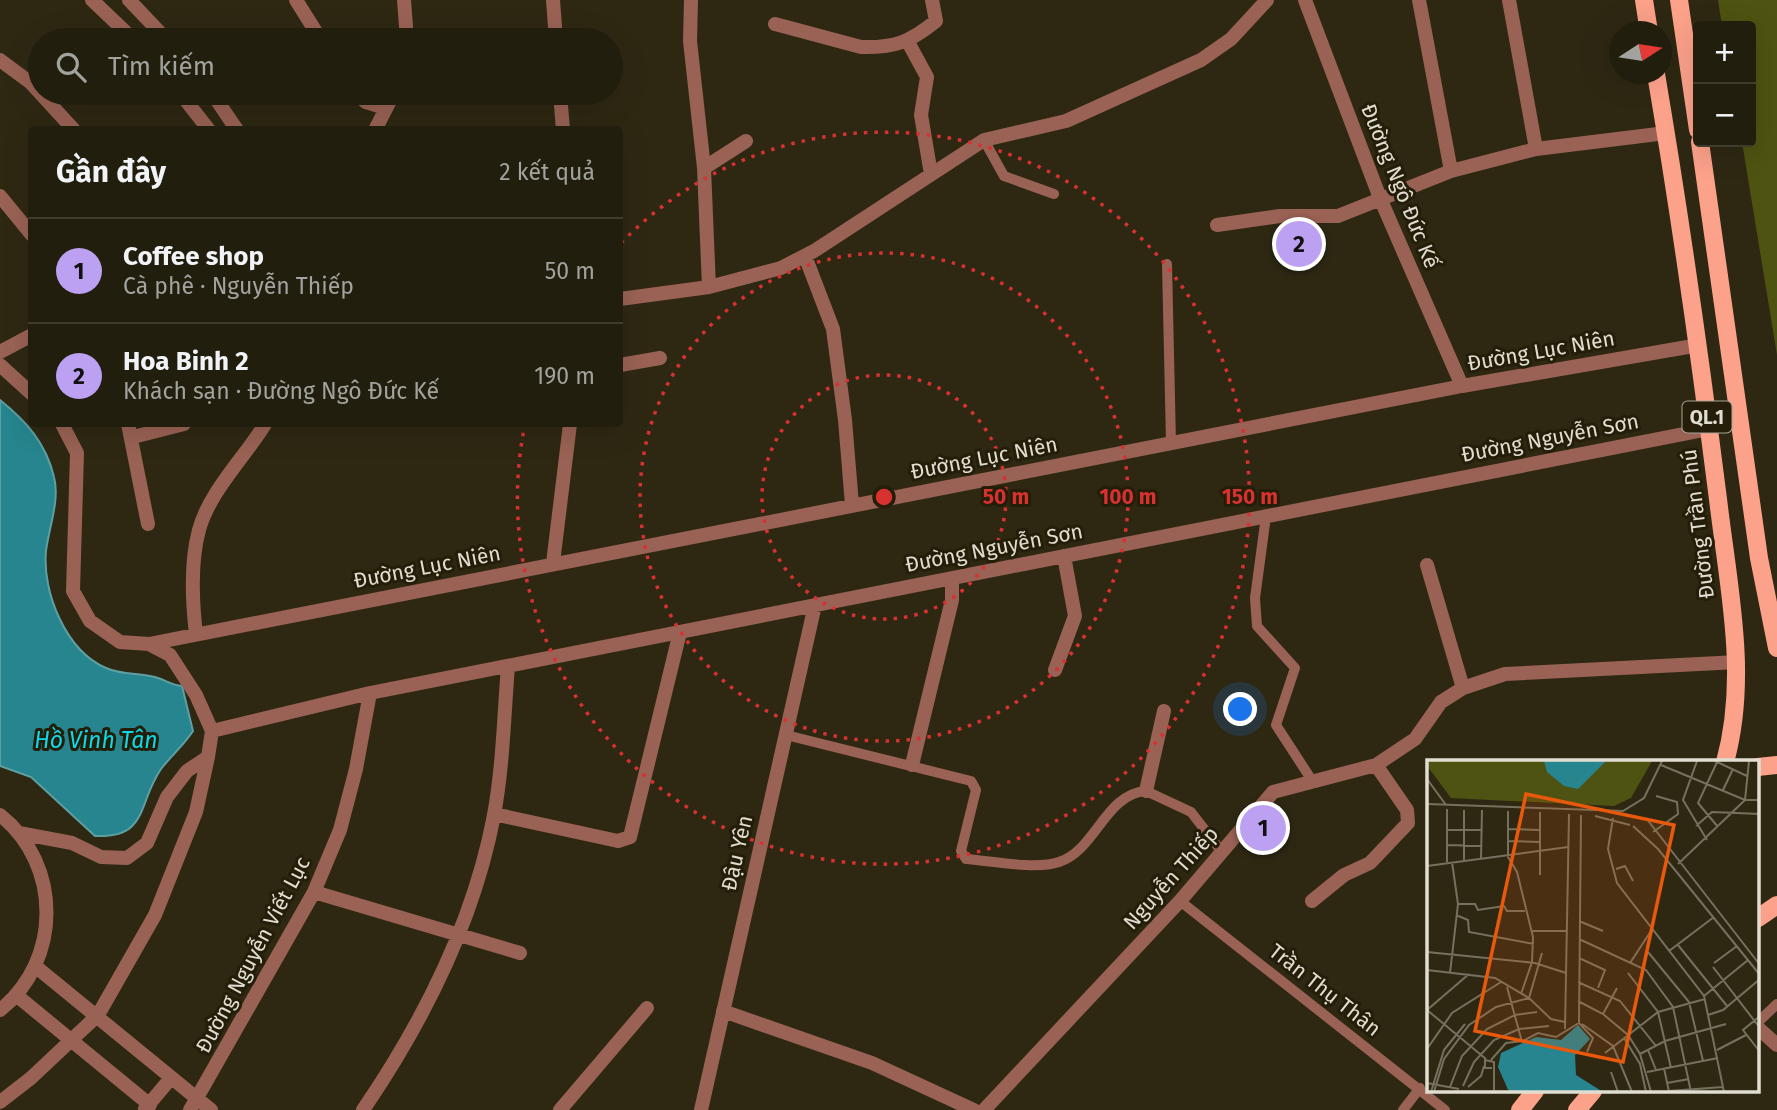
<!DOCTYPE html>
<html lang="vi">
<head>
<meta charset="utf-8">
<style>
	body { margin:0; font-family:"Fira Sans",sans-serif; background:#2a2717; color:#f1f3f6 }
	.controls { position:absolute; right:21px; top:21px; display:grid; overflow:hidden; border-radius:7px; box-shadow:0 7px 28px #0002 }
	.controls button { width:63px; height:63px; display:grid; place-items:center; padding:0; border:0; border-bottom:2px solid #3f3c2e; background:#221e0e; color:#f1f3f6; font:35px sans-serif }
	.compass { position:absolute; left:1609px; top:21px; width:63px; height:63px; border-radius:50%; background:#221e0e; box-shadow:0 7px 28px #0002; rotate:78deg }
	.you { position:absolute; left:1241px; top:710px; width:24px; height:24px; margin:-18px; border:5px solid #fff; border-radius:50%; background:#1a73e8; box-shadow:0 0 0 10px #1a73e833 }
	.badge { display:grid; place-items:center; width:46px; height:46px; border-radius:50%; background:#bca0f2; color:#111; font-size:23px; font-weight:700 }
	.pin { position:absolute; translate:-50% -50%; border:4px solid #fff; box-shadow:0 2px 7px #0006 }
	.list { margin:0; padding:0; list-style:none }
	h2 { display:flex; justify-content:space-between; align-items:center; height:91px; margin:0; padding:0 28px; font-size:30px }
	h2 small { font-size:23px; font-weight:400; color:#a2a29e }
	.list li { display:grid; grid-template-columns:46px 1fr auto; gap:21px; align-items:center; box-sizing:border-box; height:105px; padding:0 28px; border-top:2px solid #3f3c2e }
	.list b { display:block; font-size:26px; white-space:nowrap }
	.list p { margin:0; font-size:23px; white-space:nowrap; color:#a2a29e }
	.list em { font-size:23px; font-style:normal; color:#a2a29e }
	.icon { flex:none; width:38px; height:38px; fill:none; stroke:currentColor; stroke-width:2; stroke-linecap:round; stroke-linejoin:round }
	.map { position:relative; flex:none; width:1777px; height:1110px; overflow:hidden }
	.search { position:absolute; background:#221e0e; box-shadow:0 7px 28px #0002; left:28px; top:28px; width:595px; height:77px; display:flex; align-items:center; gap:18px; box-sizing:border-box; padding:0 24px; border-radius:38px; color:#a2a29e; font-size:26px }
	.panel { position:absolute; background:#221e0e; box-shadow:0 7px 28px #0002; left:28px; top:126px; width:595px; height:301px; border-radius:7px }
	.map>svg:first-child { display:block }
	.green { fill:#4e5311 }
	.water { fill:#26858e; stroke:#5ea0a2; stroke-width:2 }
	.lines { fill:none; stroke-linecap:round; stroke-linejoin:round }
	.service { stroke:#996254; stroke-width:10 }
	.minor { stroke:#996254; stroke-width:14 }
	.tertiary { stroke:#996254; stroke-width:14 }
	.primary { stroke:#fca18a; stroke-width:18 }
	.ring { fill:none; stroke:#d73130; stroke-width:3.5; stroke-dasharray:3.5 7 }
	.labels { text-anchor:middle; dominant-baseline:central; stroke-width:6; stroke-linejoin:round; paint-order:stroke }
	.shield { fill:#241e09; stroke:#a8a495; stroke-width:2 }
	.shield-label { font-size:19px; font-weight:bold; fill:#e1ded1 }
	.street-label { font-size:21px; fill:#e1ded1; stroke:#241e09 }
	.water-label { font-size:23px; font-style:italic; fill:#0cdaeb; stroke:#241e09 }
	.inset-road { fill:none; stroke:#76715f; stroke-width:2 }
	.view { fill:#e8590c; fill-opacity:0.15; stroke:#e8590c; stroke-width:3.5 }
	.inset-edge { fill:none; stroke:#e1ded1; stroke-width:3.5 }
	.centre { fill:#d73130; stroke:#241e09; stroke-width:3.5 }
	.ring-label { font-size:21px; text-anchor:middle; font-weight:bold; fill:#d73130; stroke:#241e09; stroke-width:6; stroke-linejoin:round; paint-order:stroke }
</style>
</head>
<body>
<div class="map">
<svg width="1777" height="1110" viewBox="0 0 1777 1110">
	<rect width="100%" height="100%" fill="#2e2813"/>
	<path class="green" d="M1718 0H1777V355L1742 142H1751V26H1722Z"/>
	<path class="water" d="M0 400C26 421 46 443 54 477 60 500 49 527 46 551 42 592 66 651 106 668 124 676 142 672 158 678 167 681 172 685 182 686L193 731C184 745 171 756 161 769 137 804 149 838 95 836L31 777 0 766Z"/>
	<g class="lines">
		<path class="service" d="M984 140 1004 176 1054 194
			M1167 264 1171 443
			M1266 516 1255 598 1257 626 1295 668 1276 725 1313 782
			M786 735 971 781 976 790 961 851 966 859C991 861 1036 870 1059 862 1096 850 1105 794 1146 791L1191 812 1222 852
			M1180 901 1445 1110
			M1758 1022 1777 1004
			M1403 1110 1420 1088"/>
		<path class="minor" d="M92 0 134 40
			M129 0 167 40
			M296 0 321 40
			M553 0 556 40
			M691 0 690 41 704 168 709 287
			M1305 0 1380 198 1462 386
			M1419 0 1451 171
			M1509 0 1536 149
			M775 24 861 47C895 48 910 42 936 21L932 0
			M908 42 927 77 921 115 931 174
			M0 60 31 83 74 130
			M180 93 209 130
			M212 93 237 130
			M355 93 366 102 385 108
			M560 93 563 130
			M375 130 394 93
			M704 168 746 141
			M0 196 32 235
			M1217 225 1280 216H1338L1451 171 1536 149 1666 133
			M805 256 833 329 845 420 852 505
			M620 299 709 287 781 268 814 251 984 140 1066 121 1201 60 1231 39 1267 0
			M0 352 32 335
			M0 365 32 394
			M620 365 660 358
			M128 424 148 524
			M133 437 184 424
			M553 563 570 424
			M1427 565 1463 688
			M196 634C192 600 190 563 199 530 209 492 245 457 265 424
			M149 644 1462 386 1699 345
			M1055 670 1075 616 1064 556
			M212 731 370 693 1709 429
			M912 765 952 600V582L948 579
			M1146 791 1164 711
			M494 814 618 841 630 837 680 632
			M0 815C62 864 62 961 0 1010
			M19 833 72 843 101 857 127 858 147 843 167 797 187 771 208 757 212 731 196 695 170 655 149 644 120 642 90 621 73 591 77 453 62 424
			M314 892 520 953
			M1312 901 1344 875 1370 863 1408 823 1407 810 1376 765
			M35 966 211 1110
			M16 995 150 1105
			M723 1011 872 1063 974 1110
			M1758 1028 1777 1045
			M0 1102 31 1078 98 1015 155 915 196 812 208 757
			M145 1109 171 1078
			M190 1110 314 892 340 830 356 769 370 693
			M363 1110C423 1022 474 921 494 815 503 766 504 715 508 666
			M560 1110 647 1008
			M701 1110 815 605
			M984 1110 1180 901 1273 792 1376 765 1415 739 1441 702 1463 688 1505 674 1738 662"/>
		<path class="tertiary" d="M404 0 407 40"/>
		<path class="primary" d="M1644 0 1649 32
			M1679 0 1698 130
			M1656 74C1680 215 1700 357 1718 499 1728 586 1749 676 1725 762
			M1700 142 1759 558 1777 648
			M1758 767 1777 765
			M1758 918 1777 905
			M1520 1110 1535 1091
			M1577 1110 1593 1091"/>
	</g>
	<g class="ring">
		<circle cx="884" cy="497" r="122"/>
		<circle cx="884" cy="497" r="244"/>
		<path d="M621 243A366 366 0 1 1 525 424"/>
	</g>
	<g class="labels">
		<rect class="shield" x="1682.5" y="401.5" width="49" height="31" rx="5"/>
		<g class="shield-label">
			<text x="1707" y="417">QL.1</text>
		</g>
		<g class="street-label">
			<text transform="translate(1400 186) rotate(68)">Đường Ngô Đức Kế</text>
			<text transform="translate(1541 351) rotate(-10)">Đường Lục Niên</text>
			<text transform="translate(1550 438) rotate(-11)">Đường Nguyễn Sơn</text>
			<text transform="translate(984 458) rotate(-11)">Đường Lục Niên</text>
			<text transform="translate(1698 524) rotate(-97)">Đường Trần Phú</text>
			<text transform="translate(994 548) rotate(-11)">Đường Nguyễn Sơn</text>
			<text transform="translate(427 567) rotate(-11)">Đường Lục Niên</text>
			<text transform="translate(737 853) rotate(-77)">Đậu Yên</text>
			<text transform="translate(1171 878) rotate(-48)">Nguyễn Thiếp</text>
			<text transform="translate(253 955) rotate(-62)">Đường Nguyễn Viết Lục</text>
			<text transform="translate(1325 990) rotate(38)">Trần Thụ Thân</text>
		</g>
		<g class="water-label">
			<text x="96" y="740">Hồ Vinh Tân</text>
		</g>
	</g>
	<g transform="translate(1427 760)">
		<rect width="332" height="332" fill="#2e2813"/>
		<path d="M2 1H225L204 38 187 46 24 38 1 7Z" fill="#4e5311"/>
		<path d="M117 1H179L151 29 137 26 120 12ZM151 265 163 279 148 295 149 315 176 332H82L71 307 74 293 109 277 134 280Z" fill="#26858e"/>
		<path class="inset-road" d="M270 1 256 40 280 80M288 1 320 16M290 2 271 43 291 67M234 5 318 40H333M0 19 19 45M296 30 306 9M0 44 196 51 217 38 235 1M20 49V102M81 51V97L90 112 106 177 105 202 94 234M168 56 203 65M186 58 181 89 190 123 277 236 297 332M219 58 333 205M206 66 231 89 333 215M269 66 285 52 333 54M81 69 112 70M20 70H55M226 72 251 54 250 42 229 36M81 81 112 82M20 85 54 86M54 98 55 50M37 100V50M251 104 318 40 322 1M0 106 141 87M189 109 198 106 206 121M113 115V52M31 144H48L51 150 77 146 80 151H98M29 155 41 160 42 172 107 184M152 161 176 171M105 171H140M152 179 219 210 246 247 264 332M251 185 300 246M242 191 287 157M0 192 108 203 139 213M221 192 262 242 276 301M152 198 178 210 171 228M203 203 224 171M287 203 310 186M286 207 333 268M0 210 68 218 102 238 124 259 138 262M23 213 31 144 25 102M201 213 231 252 244 308M151 222 193 241 229 286M80 227 95 282M277 236 321 200M151 241 176 254 201 275 213 294 224 332M0 250 59 299M0 250 42 214M176 254 190 228M281 255 296 250 333 219M333 256 316 270 333 292M152 263 154 55M155 264 186 286 205 332M138 269 142 54M197 278 213 304 219 332M0 289 25 253 74 222M221 290 229 310M290 290 319 275M178 293 231 252 278 239M213 294 238 281 299 264M64 300 79 283 96 281 111 273 129 277 152 263 166 278 160 292M65 308H58V300L67 302V332M237 308 242 332M184 312 191 332M220 312 291 298M0 323 32 329M240 323 262 319M36 326 47 302 67 280 92 269 122 266M23 327 35 296 60 269 88 255 110 252M41 327 54 316 57 306M242 331 296 327M4 332 17 290 38 264M7 332 17 299 42 265 69 247 102 238 115 193"/>
		<path class="view" d="M99 34 247 65 196 302 48 271Z"/>
		<rect width="332" height="332" class="inset-edge"/>
	</g>
	<circle cx="884" cy="497" r="10" class="centre"/>
	<g class="ring-label">
		<text x="1006" y="504">50 m</text>
		<text x="1128" y="504">100 m</text>
		<text x="1250" y="504">150 m</text>
	</g>
</svg>
<div class="controls">
<button>+</button>
<button>−</button>
</div>
<svg class="compass" viewBox="-18 -18 36 36"><path d="M0-13l5 13h-10z" fill="#e53935"/><path d="M0 13l5-13h-10z" fill="#a2a29e"/></svg>
<div class="you"></div>
<div class="pin badge" style="left:1263px;top:828px">1</div>
<div class="pin badge" style="left:1299px;top:244px">2</div>
<div class="search"><svg class="icon" aria-label="search" viewBox="0 0 24 24"><circle cx="10" cy="10" r="6"/><path d="M15 15l6 6"/></svg>Tìm kiếm</div>
<section class="panel">
<h2>Gần đây<small>2 kết quả</small></h2>
<ul class="list">
<li><span class="badge">1</span><div><b>Coffee shop</b><p>Cà phê · Nguyễn Thiếp</p></div><em>50 m</em></li>
<li><span class="badge">2</span><div><b>Hoa Binh 2</b><p>Khách sạn · Đường Ngô Đức Kế</p></div><em>190 m</em></li>
</ul>
</section>
</div>
</body>
</html>
